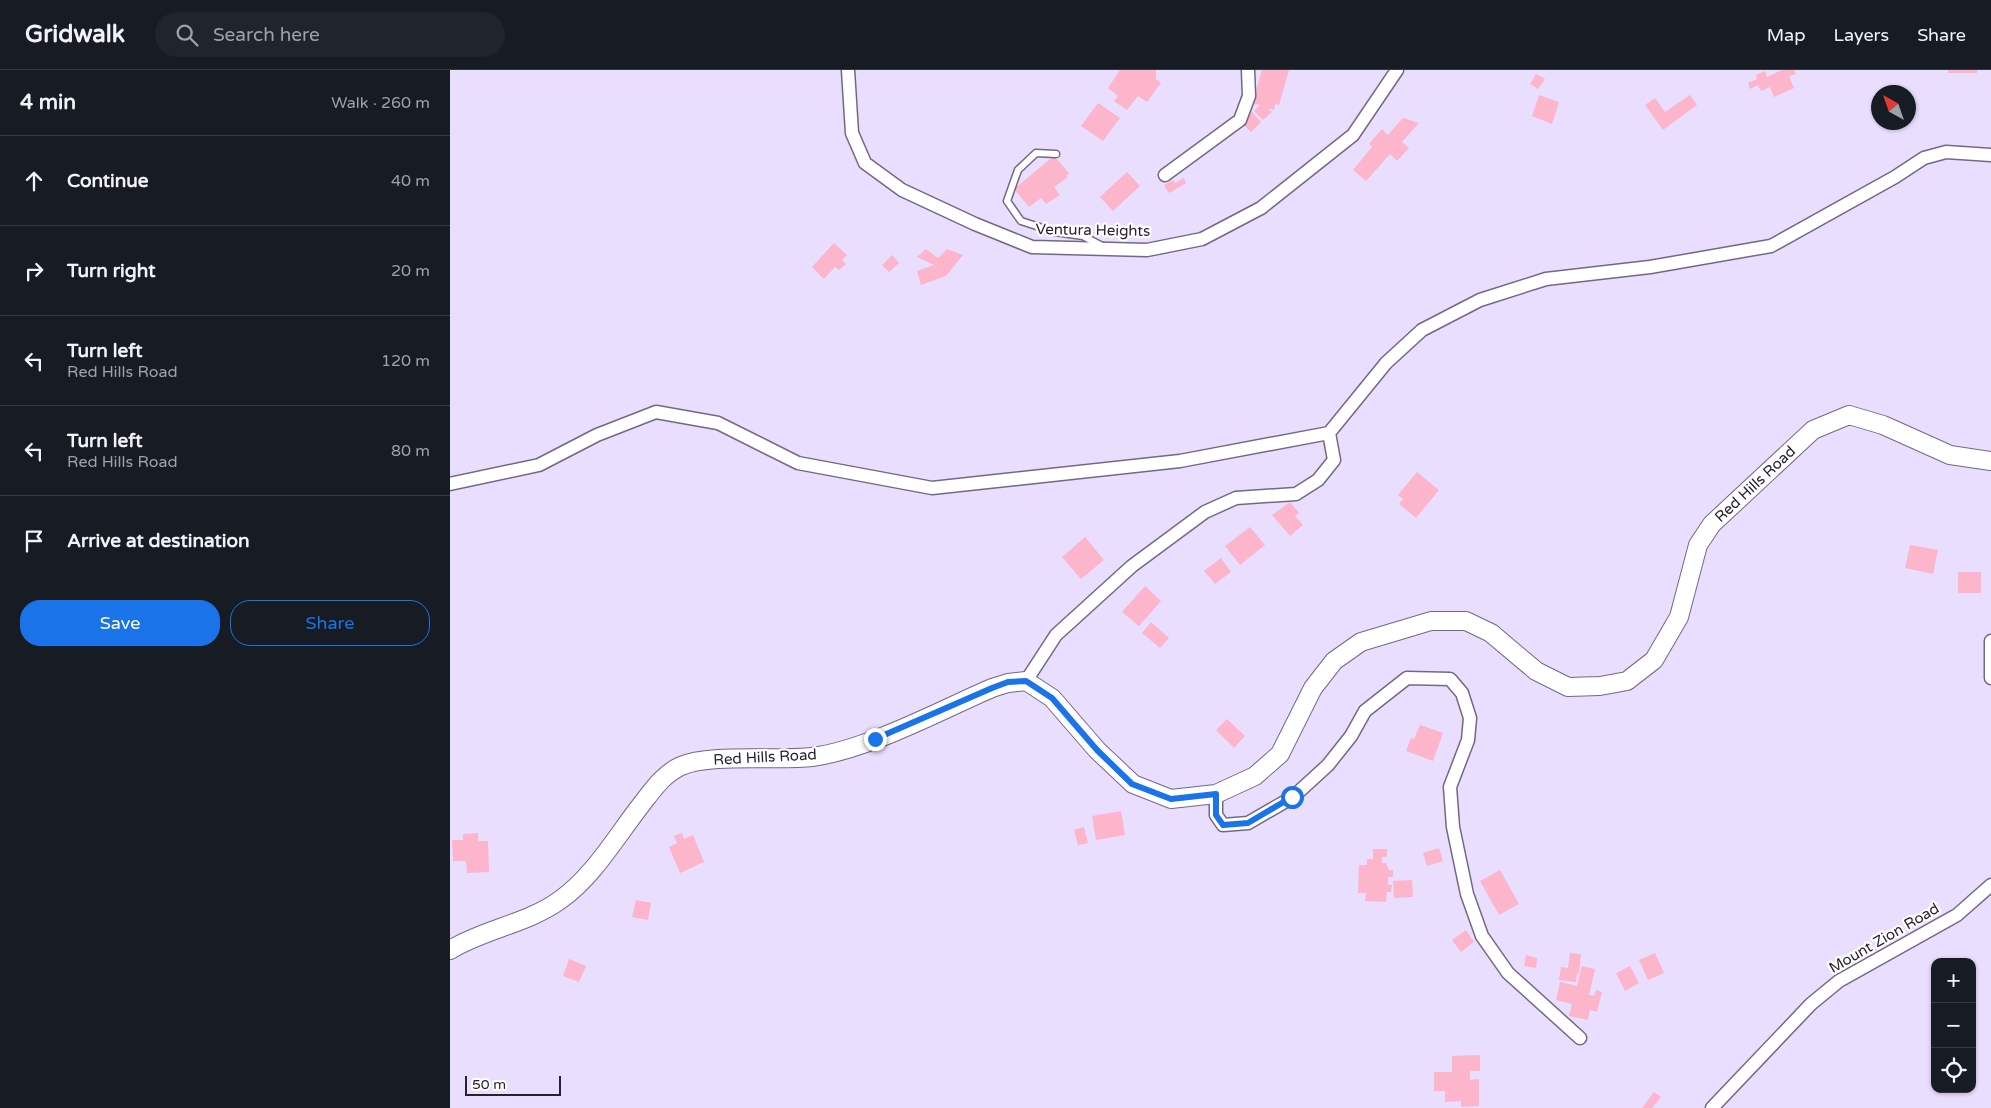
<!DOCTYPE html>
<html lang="en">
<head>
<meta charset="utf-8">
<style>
	body { margin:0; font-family:"Varela Round",sans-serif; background:#20242c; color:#f1f3f6 }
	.controls { position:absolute; right:15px; bottom:15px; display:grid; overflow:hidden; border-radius:10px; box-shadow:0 1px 4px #0004 }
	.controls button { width:45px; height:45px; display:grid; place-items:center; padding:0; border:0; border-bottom:1px solid #363941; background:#171b24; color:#f1f3f6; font:25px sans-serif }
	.compass { position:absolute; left:1421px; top:15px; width:45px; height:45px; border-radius:50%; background:#171b24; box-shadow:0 1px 4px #0004; rotate:320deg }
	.scale { position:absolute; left:15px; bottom:12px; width:96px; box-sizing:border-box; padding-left:5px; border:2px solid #27222e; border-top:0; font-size:14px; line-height:18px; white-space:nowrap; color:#27222e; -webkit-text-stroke:4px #fff; paint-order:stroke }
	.stop { position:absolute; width:15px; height:15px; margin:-11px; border:4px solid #1a73e8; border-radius:50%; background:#fff }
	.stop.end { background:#1a73e8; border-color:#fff; box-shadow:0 1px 5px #0008 }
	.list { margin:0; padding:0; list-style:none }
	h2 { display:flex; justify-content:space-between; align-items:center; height:65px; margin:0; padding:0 20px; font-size:21px }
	h2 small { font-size:16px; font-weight:400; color:#9ea1a6 }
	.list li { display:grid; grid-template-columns:32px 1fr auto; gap:15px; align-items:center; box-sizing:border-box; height:90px; padding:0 20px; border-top:1px solid #363941 }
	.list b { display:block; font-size:19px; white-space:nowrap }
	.list p { margin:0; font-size:16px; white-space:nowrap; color:#9ea1a6 }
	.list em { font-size:16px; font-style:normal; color:#9ea1a6 }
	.actions { display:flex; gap:10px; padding:15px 20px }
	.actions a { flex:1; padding:11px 0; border:1px solid #1a73e8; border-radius:20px; text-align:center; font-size:18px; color:#1a73e8 }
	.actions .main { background:#1a73e8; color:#fff }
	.icon { flex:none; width:28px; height:28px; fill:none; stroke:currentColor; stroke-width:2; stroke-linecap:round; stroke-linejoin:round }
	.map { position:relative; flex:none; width:1541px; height:1038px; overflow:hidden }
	header { display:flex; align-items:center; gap:30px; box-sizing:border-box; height:70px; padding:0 25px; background:#171b24; border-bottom:1px solid #363941 }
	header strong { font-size:24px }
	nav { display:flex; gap:28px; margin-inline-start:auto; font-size:18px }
	.search { width:350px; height:45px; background:#20242c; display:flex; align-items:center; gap:12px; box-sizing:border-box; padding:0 18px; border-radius:28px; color:#9ea1a6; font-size:19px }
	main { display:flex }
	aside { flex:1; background:#171b24 }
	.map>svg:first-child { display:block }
	.building { fill:#fcb5ca }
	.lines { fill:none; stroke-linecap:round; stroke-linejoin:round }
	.lane-casing { stroke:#736884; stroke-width:9 }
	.street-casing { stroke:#736884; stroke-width:15 }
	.secondary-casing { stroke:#736884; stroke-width:20 }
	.lane { stroke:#fff; stroke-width:6 }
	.street { stroke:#fff; stroke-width:12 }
	.secondary { stroke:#fff; stroke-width:18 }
	.route { stroke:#1a73e8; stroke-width:6 }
	.labels { text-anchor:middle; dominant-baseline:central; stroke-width:4.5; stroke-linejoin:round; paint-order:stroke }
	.street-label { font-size:15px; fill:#27222e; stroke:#fff }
</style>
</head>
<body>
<header>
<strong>Gridwalk</strong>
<div class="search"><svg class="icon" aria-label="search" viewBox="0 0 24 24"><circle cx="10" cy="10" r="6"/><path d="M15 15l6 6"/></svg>Search here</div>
<nav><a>Map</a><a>Layers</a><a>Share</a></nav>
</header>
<main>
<aside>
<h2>4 min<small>Walk · 260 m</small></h2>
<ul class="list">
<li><svg class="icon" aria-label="ahead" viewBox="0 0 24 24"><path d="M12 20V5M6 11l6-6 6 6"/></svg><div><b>Continue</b></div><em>40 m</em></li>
<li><svg class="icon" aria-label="right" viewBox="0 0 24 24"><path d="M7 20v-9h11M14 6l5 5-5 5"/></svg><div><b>Turn right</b></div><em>20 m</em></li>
<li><svg class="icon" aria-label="left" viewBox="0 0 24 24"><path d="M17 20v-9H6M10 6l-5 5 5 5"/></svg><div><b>Turn left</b><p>Red Hills Road</p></div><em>120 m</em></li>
<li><svg class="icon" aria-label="left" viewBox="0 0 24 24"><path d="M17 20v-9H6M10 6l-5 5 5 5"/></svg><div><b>Turn left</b><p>Red Hills Road</p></div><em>80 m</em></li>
<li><svg class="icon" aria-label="arrive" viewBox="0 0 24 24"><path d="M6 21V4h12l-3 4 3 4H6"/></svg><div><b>Arrive at destination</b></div></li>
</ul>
<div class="actions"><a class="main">Save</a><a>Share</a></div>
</aside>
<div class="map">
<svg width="1541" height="1038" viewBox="0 0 1541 1038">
	<rect width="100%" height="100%" fill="#eadefe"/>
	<path class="building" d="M670 0H706V9L711 13 697 32 688 26 677 40 664 31 668 26 658 18Z
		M812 0H839L829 35 825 34 824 40 818 38 822 42 813 50 804 41 810 35 804 34 806 29 804 28Z
		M1332 0H1344L1346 4 1339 6 1344 18 1324 27 1320 17 1311 21 1308 15 1300 19 1298 13 1307 9 1306 5 1315 1 1317 7Z
		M1498 0H1527V3H1498Z
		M1086 4 1095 9 1088 19 1080 14Z
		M1089 25 1109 32 1102 54 1082 46Z
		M1240 25 1247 35 1213 60 1195 35 1205 28 1215 42Z
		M648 33 670 48 653 71 631 56Z
		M802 42 811 52 801 62 791 52Z
		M953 48 969 53 952 72 959 78 947 91 940 84 916 111 903 100 922 77 919 74 932 59 938 65Z
		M604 86 619 103 616 106 618 107 604 117 610 125 596 134 591 128 579 137 564 119Z
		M677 102 690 116 663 141 650 127Z
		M734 108 736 113 719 123 714 115 723 110 725 113Z
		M384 173 397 185 392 190 396 194 389 200 385 197 374 209 362 197Z
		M476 179 488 188 497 179 513 185 496 206 471 215 467 201 484 195 467 187Z
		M442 185 449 193 439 202 432 195Z
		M967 402 989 420 966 448 949 434 953 429 948 425Z
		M840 432 849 443 845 446 853 455 840 466 822 445Z
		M800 457 815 475 790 495 775 476Z
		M635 467 654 490 631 509 612 487Z
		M1460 475 1488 480 1483 504 1455 498Z
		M771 488 781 502 765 514 754 501Z
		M1508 502H1531V523H1508Z
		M695 516 711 531 689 556 672 542Z
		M701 552 719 568 710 578 692 563Z
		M777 649 795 666 784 678 766 660Z
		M970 655 993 663 983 691 956 681 961 668 964 669Z
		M671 741 675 765 646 770 642 746Z
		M634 757 638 773 628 775 624 760Z
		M28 763V771H38L39 802 17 803 16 791H3L2 770H13V764Z
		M232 763 234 769 243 765 254 792 230 803 219 777 227 773 224 766Z
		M989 778 993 791 977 796 973 783Z
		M923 779H937V787H932V793H936L939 800H943V807H938V815H942L941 822H937L936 832 915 831 916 823H908L909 795H917V789H923Z
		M1050 800 1069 834 1049 845 1030 811Z
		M962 810 963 827 944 828 943 811Z
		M186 830 201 833 198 850 182 847Z
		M1016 860 1024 872 1011 882 1002 870Z
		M1120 883 1131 884 1129 904H1127L1126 912 1109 910 1111 897 1118 898Z
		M1205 883 1214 903 1198 910 1189 890Z
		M1076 885 1087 888 1086 898 1074 896Z
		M119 889 136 896 129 912 113 906Z
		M1132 896 1145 899 1139 925 1144 926 1146 920 1152 922 1147 942 1140 940 1138 950 1119 946 1122 934 1106 930 1110 912 1127 916Z
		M1180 896 1189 913 1175 921 1166 903Z
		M1030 985V1001H1020V1010L1029 1009V1036L1011 1037V1031L995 1032V1021H984V1002H1002V986Z
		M1204 1022 1211 1027 1202 1038H1192Z"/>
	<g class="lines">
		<defs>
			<path id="lane" d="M606 84 586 83 568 100 557 131 571 151 605 162 633 166 652 176"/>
			<path id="street" d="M398 0 402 63 415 93 452 120 525 154 582 177 697 180 752 169 811 138 903 65 947 0
				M715 105 790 50 799 26 798 0
				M0 414 89 395 147 365 206 342 268 353 348 393 482 418 730 391 879 363
				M1541 571V608
				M576 611 606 565 682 496 755 442 786 428 846 424 868 410 884 390 879 363 936 293 972 260 1030 230 1096 209 1200 197 1321 176 1445 107 1474 88 1496 82 1541 85
				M766 724V745L773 755 798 753 843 727 878 695 901 666 915 641 957 608 1000 609 1012 623 1020 648 1018 670 1000 717 1003 757 1017 824 1032 866 1058 903 1130 968
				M1262 1038 1361 934 1389 911 1507 845 1541 815"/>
			<path id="secondary" d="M0 880C34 859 77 854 110 830 143 807 166 767 191 735 202 721 213 704 231 696 259 683 328 691 362 687 417 680 491 640 542 618L558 613 576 611 602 628 647 680 683 714 721 729 766 724 805 706 830 684 863 618 884 591 911 572 981 551H1016L1041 563 1086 601 1118 617 1150 616 1177 611 1204 590 1229 547 1248 475 1262 454 1363 360 1399 345 1433 355 1500 385 1541 391"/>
		</defs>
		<use href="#lane" class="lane-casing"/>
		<use href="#street" class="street-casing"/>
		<use href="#secondary" class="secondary-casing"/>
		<use href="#lane" class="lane"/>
		<use href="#street" class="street"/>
		<use href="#secondary" class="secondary"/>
	</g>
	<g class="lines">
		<path class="route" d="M425 669 542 618 558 612 576 611 602 628 647 680 682 714 721 729 766 724V745L773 755 798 753 842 727"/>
	</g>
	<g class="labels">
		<g class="street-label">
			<text transform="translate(643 160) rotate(1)">Ventura Heights</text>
			<text transform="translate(1305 414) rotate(-43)">Red Hills Road</text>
			<text transform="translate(315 687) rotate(-3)">Red Hills Road</text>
			<text transform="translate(1434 868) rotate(-30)">Mount Zion Road</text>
		</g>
	</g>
</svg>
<div class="controls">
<button>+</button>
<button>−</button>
<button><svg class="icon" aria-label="locate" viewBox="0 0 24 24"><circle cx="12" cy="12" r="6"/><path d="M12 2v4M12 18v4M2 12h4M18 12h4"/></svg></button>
</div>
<svg class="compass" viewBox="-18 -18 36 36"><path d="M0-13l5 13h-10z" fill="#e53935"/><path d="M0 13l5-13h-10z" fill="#9ea1a6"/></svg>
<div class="scale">50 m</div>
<div class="stop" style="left:842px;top:727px"></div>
<div class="stop end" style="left:425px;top:669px"></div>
</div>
</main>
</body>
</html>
